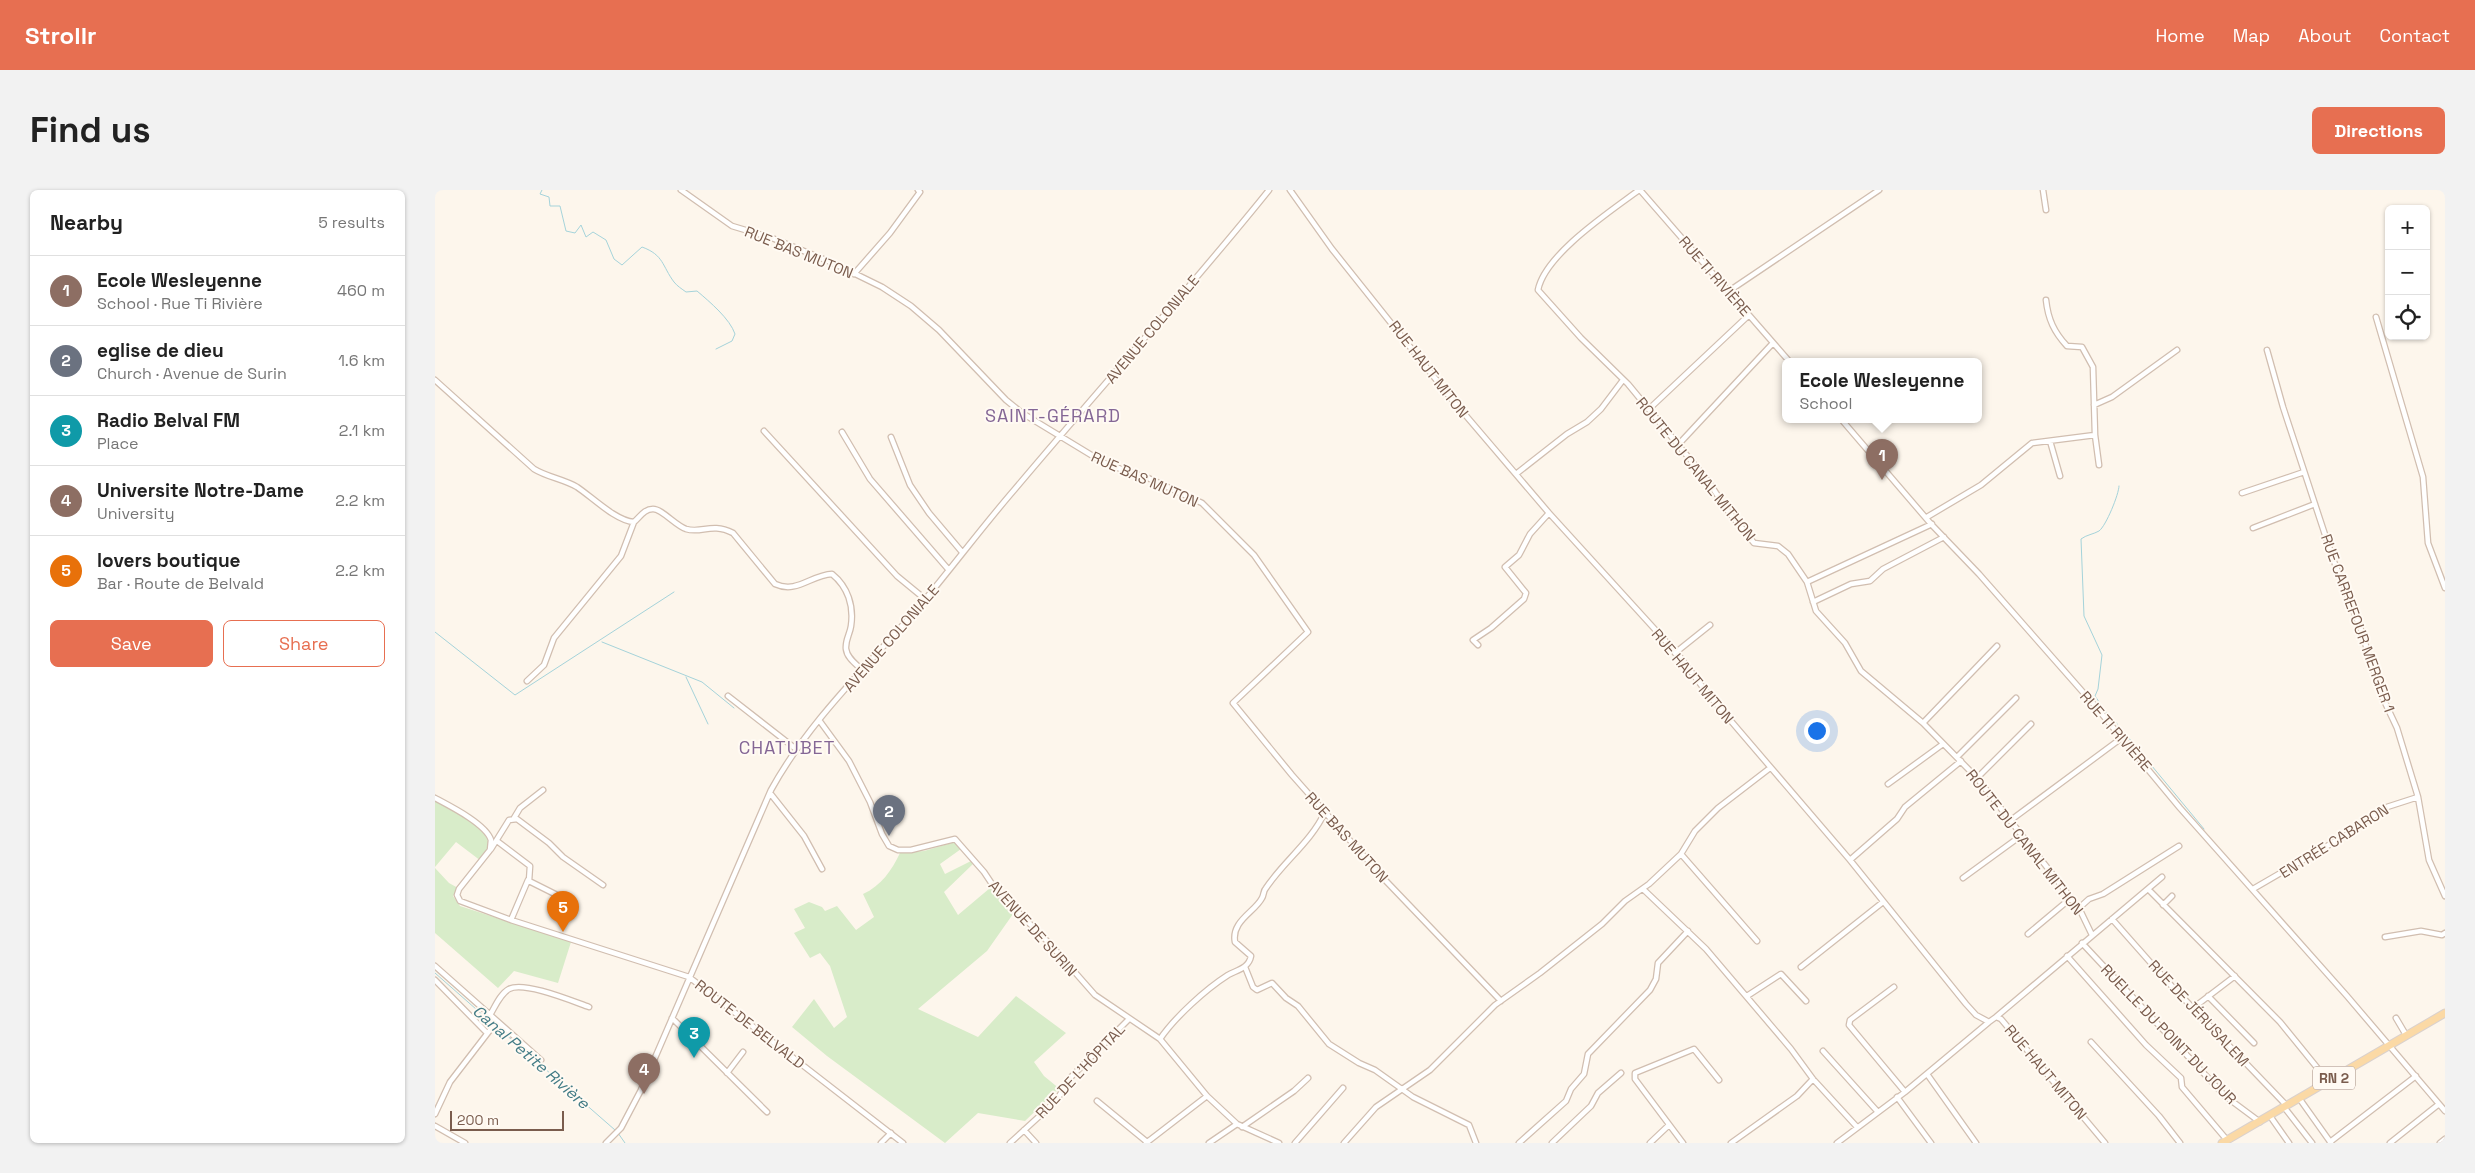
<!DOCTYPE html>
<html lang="en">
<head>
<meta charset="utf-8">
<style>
	body { margin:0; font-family:"Space Grotesk",sans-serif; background:#f2f2f2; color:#222 }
	.controls { position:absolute; right:15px; top:15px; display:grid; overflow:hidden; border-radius:8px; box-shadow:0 1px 4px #0004 }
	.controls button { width:45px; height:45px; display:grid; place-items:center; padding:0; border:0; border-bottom:1px solid #e0e0e0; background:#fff; color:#222; font:25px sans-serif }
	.scale { position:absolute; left:15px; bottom:12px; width:114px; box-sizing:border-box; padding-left:5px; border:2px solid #7a5c4d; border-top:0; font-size:14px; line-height:18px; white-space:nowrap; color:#7a5c4d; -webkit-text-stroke:4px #fffaf3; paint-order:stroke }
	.you { position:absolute; left:1381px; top:540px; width:18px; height:18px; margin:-12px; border:4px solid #fff; border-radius:50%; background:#1a73e8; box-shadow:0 0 0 8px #1a73e833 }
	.badge { display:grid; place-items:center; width:32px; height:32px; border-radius:50%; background:#e76f51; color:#fff; font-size:16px; font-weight:700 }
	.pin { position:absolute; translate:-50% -41px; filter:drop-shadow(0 1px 2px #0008) }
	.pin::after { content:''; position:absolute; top:26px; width:18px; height:15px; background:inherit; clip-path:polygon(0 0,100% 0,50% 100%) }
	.popup { position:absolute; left:1347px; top:168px; width:200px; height:65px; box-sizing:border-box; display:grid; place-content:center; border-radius:8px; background:#fff; filter:drop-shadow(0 1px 4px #0005); font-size:16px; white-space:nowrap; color:#767676 }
	.popup b { font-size:19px; color:#222 }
	.popup::after { content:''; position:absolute; left:50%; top:100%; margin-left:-10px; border:10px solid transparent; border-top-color:#fff }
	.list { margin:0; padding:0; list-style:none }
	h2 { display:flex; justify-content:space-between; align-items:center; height:65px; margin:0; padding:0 20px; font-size:21px }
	h2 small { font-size:16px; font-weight:400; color:#767676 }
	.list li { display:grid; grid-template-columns:32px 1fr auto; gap:15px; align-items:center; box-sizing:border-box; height:70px; padding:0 20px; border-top:1px solid #e0e0e0 }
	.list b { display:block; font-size:19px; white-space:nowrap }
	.list p { margin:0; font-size:16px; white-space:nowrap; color:#767676 }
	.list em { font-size:16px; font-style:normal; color:#767676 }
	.actions { display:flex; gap:10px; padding:15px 20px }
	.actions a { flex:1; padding:11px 0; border:1px solid #e76f51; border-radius:8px; text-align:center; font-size:18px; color:#e76f51 }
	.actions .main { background:#e76f51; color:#fff }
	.icon { flex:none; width:28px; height:28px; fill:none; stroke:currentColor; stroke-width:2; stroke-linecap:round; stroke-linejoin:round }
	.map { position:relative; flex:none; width:2010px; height:953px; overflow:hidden; border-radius:8px }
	header { display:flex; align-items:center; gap:30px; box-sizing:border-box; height:70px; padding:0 25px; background:#e76f51; color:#fff }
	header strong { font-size:24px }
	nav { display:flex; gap:28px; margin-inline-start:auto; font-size:18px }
	.intro { display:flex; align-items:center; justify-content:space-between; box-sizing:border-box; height:120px; padding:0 30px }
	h1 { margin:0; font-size:35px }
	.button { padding:12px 22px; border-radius:8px; background:#e76f51; color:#fff; font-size:18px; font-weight:700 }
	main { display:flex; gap:30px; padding:0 30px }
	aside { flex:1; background:#fff; border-radius:8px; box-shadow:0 1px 4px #0004 }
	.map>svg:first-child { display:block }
	.green { fill:#d8ecc9 }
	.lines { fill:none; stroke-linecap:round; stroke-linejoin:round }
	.stream { stroke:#a5d3da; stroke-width:1 }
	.minor-casing { stroke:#d1beb0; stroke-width:7 }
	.primary-casing { stroke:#dad1cd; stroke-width:9 }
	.minor { stroke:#fff; stroke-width:4.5 }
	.primary { stroke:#fbd9a5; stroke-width:7 }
	.labels { text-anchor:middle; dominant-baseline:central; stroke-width:4; stroke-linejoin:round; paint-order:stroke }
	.shield { fill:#fffaf3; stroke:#a28b7f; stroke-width:1 }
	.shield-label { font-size:14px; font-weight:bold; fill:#7a5c4d }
	.street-label { font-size:15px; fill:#7a5c4d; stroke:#fffaf3 }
	.water-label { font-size:16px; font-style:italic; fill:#437c86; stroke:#fffaf3 }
	.quarter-label { font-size:18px; letter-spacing:1px; fill:#846695; stroke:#fffaf3 }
</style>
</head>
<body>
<header>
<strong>Strollr</strong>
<nav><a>Home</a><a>Map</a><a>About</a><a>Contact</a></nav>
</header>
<div class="intro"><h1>Find us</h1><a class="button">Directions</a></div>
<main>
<aside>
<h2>Nearby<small>5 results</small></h2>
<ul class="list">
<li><span class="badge" style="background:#8d6e63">1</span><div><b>Ecole Wesleyenne</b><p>School · Rue Ti Rivière</p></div><em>460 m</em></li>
<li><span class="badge" style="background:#6b7280">2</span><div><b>eglise de dieu</b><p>Church · Avenue de Surin</p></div><em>1.6 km</em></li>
<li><span class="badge" style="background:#0f9aa8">3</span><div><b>Radio Belval FM</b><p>Place</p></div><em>2.1 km</em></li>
<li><span class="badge" style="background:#8d6e63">4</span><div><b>Universite Notre-Dame</b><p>University</p></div><em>2.2 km</em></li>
<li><span class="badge" style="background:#e8710a">5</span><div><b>lovers boutique</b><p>Bar · Route de Belvald</p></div><em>2.2 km</em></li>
</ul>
<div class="actions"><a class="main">Save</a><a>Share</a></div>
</aside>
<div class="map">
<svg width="2010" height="953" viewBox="0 0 2010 953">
	<rect width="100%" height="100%" fill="#fdf6ec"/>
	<path class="green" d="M0 610C19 621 53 636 56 660L46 671 21 652 0 677Z
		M520 652 526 659 505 674 510 684 536 671 538 674 509 702 523 725 555 698 578 724 552 761 483 819 543 847 581 806 631 843 599 872 609 886 626 900 624 903 621 901 590 931 543 923 510 953 392 866 357 837 379 809 399 838 412 827 395 776 385 763 375 768 359 743 370 738 359 719 374 712 387 717 390 721 402 716 421 740 439 727 428 704C446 696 457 680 465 663L489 661Z
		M0 678 14 693 23 698 18 706 25 716 136 752 123 793 79 781 63 798 0 743Z"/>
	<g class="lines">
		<path class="stream" d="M107 0 105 4 114 7 115 16H125L131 41 140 43 146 35 151 47 158 42 171 50 179 69 187 75 207 57C229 65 227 76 239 92 242 96 247 99 251 102L262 101C275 112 295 129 300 144L297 151 281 159
			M0 442 80 505 239 402
			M167 452 267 492 299 518
			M251 487 273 534
			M1682 533 1673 525 1660 506 1663 499 1667 465 1649 426 1646 349C1651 345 1659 344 1664 341 1671 336 1684 304 1684 296
			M1683 535 1769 639
			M0 783 58 834
			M61 836 180 940
			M183 943 190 953"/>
		<defs>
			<path id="minor" d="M246 0 297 36 337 48 398 73 447 97 476 116 504 140 571 210 587 223 671 274 713 288 767 313 819 365 873 442 798 513 857 585 951 691 1066 811
				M855 0 897 59 1015 207 1114 323 1246 468 1272 503 1415 670 1531 814 1541 825 1554 832 1561 827 1566 829 1670 953
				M1204 0C1176 21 1110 64 1103 100L1146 148 1193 194 1273 291 1293 321 1319 353 1343 356 1353 364 1372 392 1381 421 1410 453 1426 481 1488 533 1542 588 1644 718 1657 745
				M1205 0 1354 171
				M1608 0 1611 20
				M419 84 455 43 485 2 483 0
				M1294 101 1444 0
				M1611 110C1613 129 1619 142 1632 156L1647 157 1658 177 1660 245 1664 275
				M1941 127 1988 287 1993 353 2010 398
				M1832 160 1848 217 1898 369 1925 437 1946 504 1962 538 1983 607 1994 670 2010 706
				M0 190 99 279C112 287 128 289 142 297 157 307 181 331 199 332 205 327 209 319 218 319 227 319 240 335 251 339 267 344 276 332 298 343L340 394C362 404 376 385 397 384 413 397 419 416 416 436 415 444 410 450 411 459 412 468 421 474 427 480
				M1659 215 1677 207 1742 160
				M1214 219 1314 125
				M1406 229 1496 334 1544 384 1661 517 1745 618 1912 806 2010 921
				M329 241 462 386 490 409
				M407 242 435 289 513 379
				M456 247 475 295 494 323 527 362
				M1615 251 1625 286
				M1242 256 1338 153
				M1081 284 1132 244 1152 232 1166 219 1188 190
				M1807 303 1869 282
				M1492 327 1546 295 1597 253 1660 245
				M1818 338 1880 314
				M1372 392 1497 334
				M1378 412 1416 394 1435 391 1448 379 1509 347
				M1043 455 1038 450 1056 438 1089 409 1091 403 1070 377 1084 365 1095 344 1114 323
				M1240 463 1275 435
				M92 491 109 475 119 448 186 366 199 332
				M293 506 361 559
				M384 530 414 571 435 612 447 644 454 656 463 660H476L520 649 549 682 561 700 615 754 660 805 725 849 772 906 802 934 844 953
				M1488 533 1562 456
				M1522 567 1581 508
				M1542 588 1596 534
				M1453 594 1508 554
				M335 603 369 646 387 679
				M0 608C15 616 51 634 56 650L55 660 24 699 22 705 25 711 76 730 254 787 468 953
				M79 628 85 618 108 600
				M1576 630 1688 547
				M62 651 95 676 94 691 130 709
				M56 659 74 630 82 629 114 653 128 667 168 695
				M1246 664 1322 751
				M1415 670 1462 629 1470 617 1526 571
				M1528 688 1587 645
				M1208 699 1271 759 1356 859 1378 889 1422 937
				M1713 699 1845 832 1893 891
				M1818 699 1911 645 1952 617 1983 607
				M1728 715 1737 706
				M1644 718 1654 709 1668 704 1744 656
				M1677 729 1730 789 1852 916
				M76 730 93 690
				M1593 744 1636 708
				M1950 747 1986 741 2007 745 2010 743
				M1647 753 1790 906 1825 932
				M1632 766 1711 855 1746 888 1747 897 1792 950
				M0 776 106 870
				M810 777 818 797 822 800 837 793 851 808 863 816 894 854 924 873 940 880 978 907 1034 935 1041 953
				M1366 777 1448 712
				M0 790 52 843
				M1459 797 1415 830 1414 835 1470 902
				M1312 806 1346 784 1371 811
				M1773 806 1819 853
				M1758 818 1800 786
				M55 825C60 817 65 804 74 799 89 791 137 811 154 817
				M1561 827 1727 687
				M237 828 332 922
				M1961 828 1971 845
				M725 849C740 827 771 799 793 785 802 780 814 778 816 766L800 752C796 731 820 722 827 708 829 705 828 701 831 698 849 671 876 652 890 622
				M1656 852 1724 926 1745 953
				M1388 861 1442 921
				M292 883 308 862
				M1492 884 1541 953
				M1462 907 1496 953
				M1864 908 1896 953
				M662 911 712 952
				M1849 917 1877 953
				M0 924 15 892 62 831
				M1835 926 1854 953
				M0 936 30 953
				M807 937 859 901 873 888
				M589 940 601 953
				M1895 952 1981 886
				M171 953 186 938 206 900 336 600C375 529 436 473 488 412 519 375 548 336 580 299 664 199 752 102 834 0
				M446 953 456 943
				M575 953 621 911 636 887 693 830
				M711 953 772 906
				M774 953 802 934
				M860 953 908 898
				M909 953 941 917 995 880 1060 815 1105 783 1167 734 1190 711 1214 694 1246 664 1260 641 1283 618 1335 578
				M1084 953 1131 911 1136 899 1149 884 1153 864 1215 800 1221 789 1223 773 1253 741
				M1117 953 1156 916 1163 903 1186 883
				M1215 953 1234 935
				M1248 953 1200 889V883L1259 859 1284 890
				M1296 953 1362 906 1378 889
				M1402 953 1470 902 1554 832
				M1955 953 2004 914
				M2005 953 2010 949"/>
			<path id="primary" d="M1787 953 2010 823"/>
		</defs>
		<use href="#minor" class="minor-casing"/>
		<use href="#primary" class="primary-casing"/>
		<use href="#minor" class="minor"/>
		<use href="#primary" class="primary"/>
	</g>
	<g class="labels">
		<rect class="shield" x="1878" y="876.5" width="42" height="23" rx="4"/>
		<g class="shield-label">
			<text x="1899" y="888">RN 2</text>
		</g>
		<g class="street-label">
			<text transform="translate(364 62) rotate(22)">RUE BAS MUTON</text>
			<text transform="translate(1280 86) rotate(49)">RUE TI RIVIÈRE</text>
			<text transform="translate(717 139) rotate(-50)">AVENUE COLONIALE</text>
			<text transform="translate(994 179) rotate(52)">RUE HAUT MITON</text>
			<text transform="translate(1261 279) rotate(51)">ROUTE DU CANAL MITHON</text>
			<text transform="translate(710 289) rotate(24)">RUE BAS MUTON</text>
			<text transform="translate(1923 433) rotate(70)">RUE CARREFOUR MERGER 1</text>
			<text transform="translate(456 448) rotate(-49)">AVENUE COLONIALE</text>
			<text transform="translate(1258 486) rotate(50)">RUE HAUT MITON</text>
			<text transform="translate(1681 541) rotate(49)">RUE TI RIVIÈRE</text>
			<text transform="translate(912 647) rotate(48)">RUE BAS MUTON</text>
			<text transform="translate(1899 651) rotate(-32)">ENTRÉE CABARON</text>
			<text transform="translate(1590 652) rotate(52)">ROUTE DU CANAL MITHON</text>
			<text transform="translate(598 738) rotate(48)">AVENUE DE SURIN</text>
			<text transform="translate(1764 823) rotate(47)">RUE DE JÉRUSALEM</text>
			<text transform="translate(315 834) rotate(38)">ROUTE DE BELVALD</text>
			<text transform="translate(1734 844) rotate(46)">RUELLE DU POINT DU JOUR</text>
			<text transform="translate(645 881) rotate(-47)">RUE DE L'HÔPITAL</text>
			<text transform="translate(1611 882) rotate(50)">RUE HAUT MITON</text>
		</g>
		<g class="water-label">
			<text transform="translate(96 867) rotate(41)">Canal Petite Rivière</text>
		</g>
		<g class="quarter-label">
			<text x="618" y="225">SAINT-GÉRARD</text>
			<text x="352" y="557">CHATUBET</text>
		</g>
	</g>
</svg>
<div class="controls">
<button>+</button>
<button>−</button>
<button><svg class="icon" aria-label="locate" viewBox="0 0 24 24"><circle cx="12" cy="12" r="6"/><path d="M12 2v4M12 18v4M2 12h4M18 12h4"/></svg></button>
</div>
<div class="scale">200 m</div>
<div class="you"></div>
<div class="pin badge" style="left:1447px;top:290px;background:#8d6e63">1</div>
<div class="popup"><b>Ecole Wesleyenne</b>School</div>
<div class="pin badge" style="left:454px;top:646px;background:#6b7280">2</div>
<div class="pin badge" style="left:259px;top:868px;background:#0f9aa8">3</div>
<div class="pin badge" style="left:209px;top:904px;background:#8d6e63">4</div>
<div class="pin badge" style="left:128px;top:742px;background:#e8710a">5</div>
</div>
</main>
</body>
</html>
